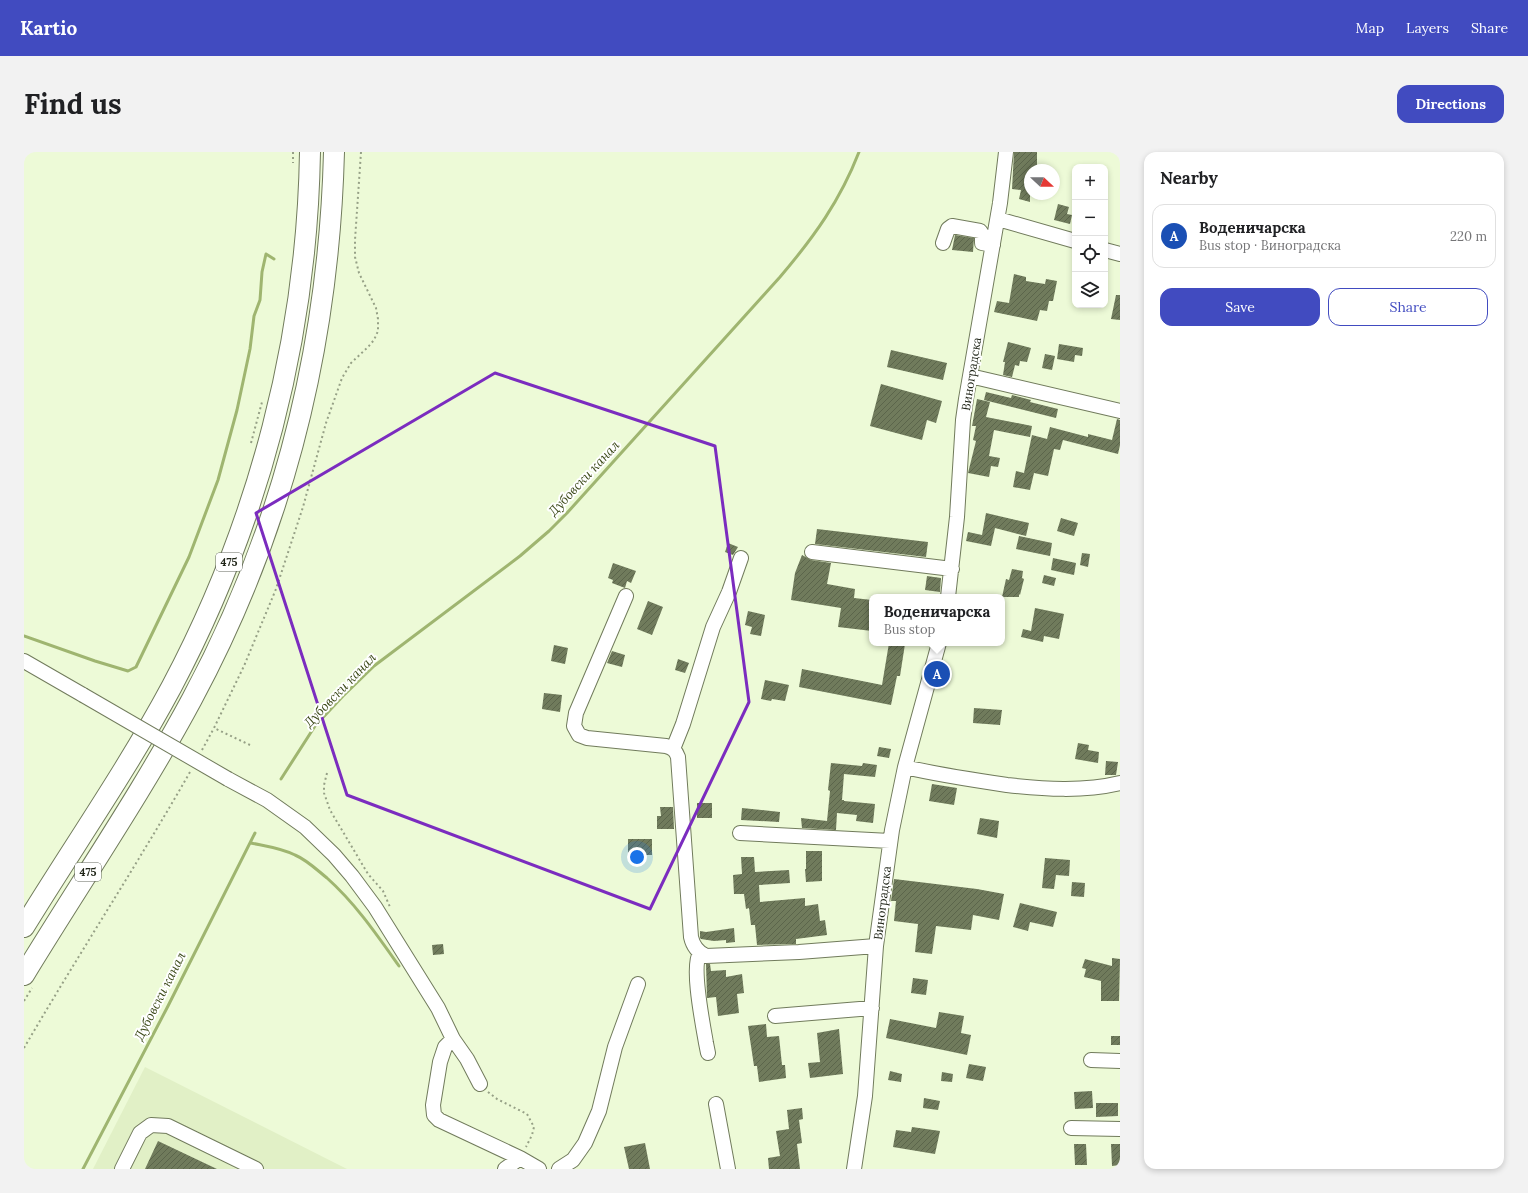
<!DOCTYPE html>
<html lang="en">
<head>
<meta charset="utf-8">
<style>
	body { margin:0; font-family:Lora,serif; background:#f2f2f2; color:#202124 }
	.controls { position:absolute; right:12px; top:12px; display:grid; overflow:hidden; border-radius:8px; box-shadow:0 2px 6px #0003 }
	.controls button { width:36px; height:36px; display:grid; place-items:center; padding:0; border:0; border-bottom:1px solid #e0e0e0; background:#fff; color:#202124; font:20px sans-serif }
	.compass { position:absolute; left:1000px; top:12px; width:36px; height:36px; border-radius:50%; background:#fff; box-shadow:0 2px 6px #0003; rotate:112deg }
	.you { position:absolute; left:613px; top:705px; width:14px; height:14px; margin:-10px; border:3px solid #fff; border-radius:50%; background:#1a73e8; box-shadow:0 0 0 6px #1a73e833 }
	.badge { display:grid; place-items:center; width:26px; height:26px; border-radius:50%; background:#414bc0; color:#fff; font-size:13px; font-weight:700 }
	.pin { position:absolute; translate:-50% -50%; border:2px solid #fff; box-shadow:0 1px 4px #0006 }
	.popup { position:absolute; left:845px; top:442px; width:136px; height:52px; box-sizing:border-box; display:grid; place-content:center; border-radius:8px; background:#fff; filter:drop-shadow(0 1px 3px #0005); font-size:13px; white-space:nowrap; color:#757577 }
	.popup b { font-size:15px; color:#202124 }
	.popup::after { content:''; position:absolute; left:50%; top:100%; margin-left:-8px; border:8px solid transparent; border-top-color:#fff }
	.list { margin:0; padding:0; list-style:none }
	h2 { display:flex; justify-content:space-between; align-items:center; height:52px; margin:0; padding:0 16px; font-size:17px }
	h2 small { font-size:13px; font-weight:400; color:#757577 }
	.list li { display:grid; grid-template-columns:26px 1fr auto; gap:12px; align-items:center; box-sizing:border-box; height:64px; margin:0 8px 8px; padding:0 8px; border:1px solid #e0e0e0; border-radius:12px }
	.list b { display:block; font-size:15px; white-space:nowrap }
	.list p { margin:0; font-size:13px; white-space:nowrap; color:#757577 }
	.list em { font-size:13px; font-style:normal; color:#757577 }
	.actions { display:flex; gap:8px; padding:12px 16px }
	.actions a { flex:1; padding:9px 0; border:1px solid #414bc0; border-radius:12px; text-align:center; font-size:14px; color:#414bc0 }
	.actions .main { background:#414bc0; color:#fff }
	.icon { flex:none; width:22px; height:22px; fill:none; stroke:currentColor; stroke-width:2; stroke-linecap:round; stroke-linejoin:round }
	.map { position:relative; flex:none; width:1096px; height:1017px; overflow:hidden; border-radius:12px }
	header { display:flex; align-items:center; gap:24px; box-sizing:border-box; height:56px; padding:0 20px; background:#414bc0; color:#fff }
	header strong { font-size:19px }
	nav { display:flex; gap:22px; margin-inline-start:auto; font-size:14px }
	.intro { display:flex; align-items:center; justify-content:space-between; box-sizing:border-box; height:96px; padding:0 24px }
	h1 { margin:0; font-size:28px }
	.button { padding:10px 18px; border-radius:12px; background:#414bc0; color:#fff; font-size:14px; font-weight:700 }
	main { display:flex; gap:24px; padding:0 24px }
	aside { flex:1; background:#fff; border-radius:12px; box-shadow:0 2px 6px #0003 }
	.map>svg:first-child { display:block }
	.built { fill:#e1f0c6 }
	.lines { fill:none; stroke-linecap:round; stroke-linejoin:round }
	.stream { stroke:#9fb570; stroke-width:3 }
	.building { fill:url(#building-hatch) }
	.minor-casing { stroke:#717b5c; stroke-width:16 }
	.highway-casing { stroke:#717b5c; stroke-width:22 }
	.path { stroke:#96a086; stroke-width:2; stroke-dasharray:2 3; stroke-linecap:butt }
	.minor { stroke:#fff; stroke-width:14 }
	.highway { stroke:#fff; stroke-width:20 }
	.minor-bridge-casing { stroke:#717b5c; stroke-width:16; stroke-linecap:butt }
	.minor-bridge { stroke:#fff; stroke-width:14 }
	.marked { fill:none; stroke:#7b2cbf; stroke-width:3; stroke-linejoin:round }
	.labels { text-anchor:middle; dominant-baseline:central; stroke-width:4; stroke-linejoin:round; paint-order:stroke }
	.shield { fill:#fff; stroke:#62665d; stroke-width:1 }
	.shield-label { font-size:11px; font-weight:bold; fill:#1f2417 }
	.street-label { font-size:12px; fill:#1f2417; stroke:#fff }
	.water-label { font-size:13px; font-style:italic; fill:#3a4816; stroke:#fff }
</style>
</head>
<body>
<header>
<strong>Kartio</strong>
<nav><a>Map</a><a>Layers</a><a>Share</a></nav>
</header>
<div class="intro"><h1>Find us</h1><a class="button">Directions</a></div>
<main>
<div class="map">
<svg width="1096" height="1017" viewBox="0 0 1096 1017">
	<defs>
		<pattern id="building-hatch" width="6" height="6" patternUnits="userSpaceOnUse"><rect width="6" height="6" fill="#707b5c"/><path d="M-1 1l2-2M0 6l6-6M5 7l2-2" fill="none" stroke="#5b654b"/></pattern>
	</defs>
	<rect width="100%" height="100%" fill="#edfad7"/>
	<path class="built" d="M121 915 323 1017H69Z"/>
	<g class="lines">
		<path class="stream" d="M0 484 71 509 104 519 112 515 165 405 194 328 213 258 226 197 230 164 236 148 238 120 242 102 250 107
			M257 627 291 574 319 544 350 514 496 404 525 379 543 361 756 125C790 85 816 49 835 0
			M227 691C241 694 257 696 271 703 283 708 293 718 303 726 332 752 353 783 375 814
			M59 1017 144 854 231 681"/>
	</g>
	<path class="building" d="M990 0H1013V18H1006V50L995 47 997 38 988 37Z
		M1034 52 1045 55 1043 62 1048 63 1046 72 1030 68Z
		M931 83 950 86 949 100 928 98Z
		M990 122 1002 125V129L1021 132 1022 127 1033 129 1029 149H1025L1023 159 1016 158 1013 169 970 160 973 149 985 151Z
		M1092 143H1096V168L1087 167Z
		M984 190 1007 196 1003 210 996 209 995 214 991 213 988 225 979 223 981 210H979Z
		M1035 192 1059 196 1058 204 1051 203 1050 210 1033 207Z
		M867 198 923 211 919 228 863 215Z
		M1021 202 1031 204 1028 218 1018 216Z
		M857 232 918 249 912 271 903 268 898 288 846 274Z
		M962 240 987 246 988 243 1007 248 1006 250 1034 257 1032 266 960 248Z
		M953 247 966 250 962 265 1008 274 1006 285 970 278 965 304 976 306 974 315 967 314 965 325 944 321 952 289 949 288 952 274H948Z
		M1093 267 1096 268V293L1094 302 1039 288 1036 298 1030 297 1024 324 1010 321 1006 338 989 335 992 319 1000 321 1008 283 1023 287 1026 275 1064 285V282L1088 288Z
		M962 361 1005 371 1002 384 971 376 967 394 942 389 944 380 958 383Z
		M1037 366 1054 371 1050 384 1033 379Z
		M793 377 904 390 902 405 791 392Z
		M995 384 1028 391 1026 404 992 397Z
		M704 391 714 395 709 403 701 400Z
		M1058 401 1066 402 1064 415 1056 413Z
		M778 403 787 408 807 411 803 432 831 437 830 446 848 448V479L814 475 817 456 767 448 771 421Z
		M1029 406 1052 411 1050 423 1027 418Z
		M589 411 612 419 607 431 603 429 601 436 588 431 589 428 584 426Z
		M988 417 999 419 998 426 1000 427 996 443 995 442V445H978L982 427 985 428Z
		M1020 423 1032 426 1030 434 1018 431Z
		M903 424 917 426 916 440 901 438Z
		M624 449 639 455 628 483 613 477Z
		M1011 456 1040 462 1035 487 1020 484 1019 490 997 485 999 477 1007 479Z
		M724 459 741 463 737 484 726 482 728 475 721 473Z
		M865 491 881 492 876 524H873L867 553 775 535 778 517 858 533Z
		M530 493 544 496 541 512 527 509Z
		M588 499 601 503 598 515 583 511Z
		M654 507 665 511 661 521 651 518Z
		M741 528 765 533 761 549 748 547 747 549 737 547Z
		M520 541 538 543 536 560 518 557Z
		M950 556 978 558 976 573 949 571Z
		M1054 591 1065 593 1064 598 1075 600 1074 611 1051 607Z
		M855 595 867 597 865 606 853 604Z
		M1082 609 1094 610 1092 623H1081Z
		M807 611 838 614 839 611 853 613 851 625 820 622 818 648H820V649L851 652 849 671 832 669 833 663 813 661 812 678 778 676 777 666 803 669 806 639 804 638Z
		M908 632 933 636 930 653 905 649Z
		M673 651H688V666H673Z
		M636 655H649L650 677H633V664H637Z
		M718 656 756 660 755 670 717 668Z
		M956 666 975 669 973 686 953 682Z
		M604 687H628V703H604Z
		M782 699H798V729L782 730 781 717H782Z
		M717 705H730L731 720 765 718 766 731 735 733 736 750 781 746V754L794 752 796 769 801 768 803 783 772 787V792L733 793 731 773H727L725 756 722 757 720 742H710L709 723 718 722Z
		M1021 706 1046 708 1045 724 1032 723 1030 737 1018 736Z
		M870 727 953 737 980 742 975 768 949 763 947 778 912 774 908 802 891 800 894 772 870 769 872 749H867Z
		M1048 730 1061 731 1060 745 1047 744Z
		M996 751 1033 760 1029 775 1006 770 1004 779 989 775Z
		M710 776 711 790 702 791V788L690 789 677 787 676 786V779L682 780Z
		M419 792 420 802 409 803 408 793Z
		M1088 806 1096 807 1095 849H1077V829L1060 825 1062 817 1058 816 1061 807 1088 814Z
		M682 812H686L687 819 702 818V825L718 822 720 841 713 842 715 861 694 864 692 845 683 846Z
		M889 826 904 828 902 843 887 841Z
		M915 860 940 864 937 881 947 883 943 903 862 886 866 867 912 876Z
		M742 872 743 885 755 884 758 913H761L762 926 735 930 733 914H730L724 874Z
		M815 877 819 922 786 926 784 911 796 910 793 881Z
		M1087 884H1096V893H1087Z
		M945 912 962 915 959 929 942 926Z
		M866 919 878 922 877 930 864 928Z
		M918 920 929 922 928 930 917 929Z
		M1068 939 1069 956 1051 957 1050 940Z
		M900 946 916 949 914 958 899 956Z
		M1072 951H1094V964L1072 965Z
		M778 956 779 967 775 968 778 991 773 992 776 1017H745L744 1006 756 1004 752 979 765 977 763 958Z
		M888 975 916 979 911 1002 869 995 872 978 887 980Z
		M134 989 193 1017H121Z
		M621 991 626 1017H605L600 995Z
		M1050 992H1062L1063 1013H1051Z
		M1087 992H1096V1013L1088 1014Z"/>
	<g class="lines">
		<defs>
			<path id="minor" d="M974 67 1051 89
				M919 91 924 77 928 74 956 79 958 82V91L969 93
				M1081 98 1096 102
				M946 224 1096 259
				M788 400 928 417
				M602 444 552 561 550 574 555 583 563 586 642 594C649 596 652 599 654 605L667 785C669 794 673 800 682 804L775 800 852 794
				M924 445 933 365 939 268 942 247 976 51 982 0
				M0 509 59 543
				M649 597 659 572 689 475 705 440 717 406
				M881 615C915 623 949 628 983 633 1020 637 1059 640 1096 631
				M204 627 243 648 281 675 310 703 328 724 351 755 414 856 429 887 443 907 456 932
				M716 681 866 689
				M676 801C667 814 679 873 682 891L684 901
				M751 864 848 856
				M429 887 421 895 416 910 409 953 410 963 415 968 496 1006 481 1017
				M1067 908 1096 909
				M692 952 704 1017
				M1047 976 1096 977
				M496 1006 515 1017
				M98 1017 116 981 127 973 144 974 232 1017
				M535 1017 549 1008 561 991 575 959 591 895 614 832
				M830 1017 841 944 852 794 868 678 881 615 915 491"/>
			<path id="highway" d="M0 775C49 695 103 618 148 534 235 370 283 186 286 0
				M0 823C56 731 117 642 168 547 260 376 305 194 310 0"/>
		</defs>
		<use href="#minor" class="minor-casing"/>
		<use href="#highway" class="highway-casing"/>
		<path class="path" d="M269 0V11
			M227 291 238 250
			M226 593 190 576 220 514 252 437 279 355 302 271 318 226 327 211 344 195 350 188 354 179V167L352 156 335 121 331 105V88L337 0
			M178 598 190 576
			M303 621 300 633V641L306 658 344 722 359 739 366 755
			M0 849 8 836
			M0 896C54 803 113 713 166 620
			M464 940 473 947 503 962 510 975 508 983 502 995"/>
		<use href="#minor" class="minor"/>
		<use href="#highway" class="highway"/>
		<defs>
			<path id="minor-bridge" d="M59 543 204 627"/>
		</defs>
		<use href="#minor-bridge" class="minor-bridge-casing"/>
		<use href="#minor-bridge" class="minor-bridge"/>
	</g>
	<path class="marked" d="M471 221 691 294 725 550 626 757 323 643 232 361Z"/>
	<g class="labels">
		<g class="shield">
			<rect x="192" y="401" width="26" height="18" rx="3"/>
			<rect x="51" y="711" width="26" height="18" rx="3"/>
		</g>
		<g class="shield-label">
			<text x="205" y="410">475</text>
			<text x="64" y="720">475</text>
		</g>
		<g class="street-label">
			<text transform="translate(947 222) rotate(-81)">Виноградска</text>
			<text transform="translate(858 751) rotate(-83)">Виноградска</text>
		</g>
		<g class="water-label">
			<text transform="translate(560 326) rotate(-47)">Дубовски канал</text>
			<text transform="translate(316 538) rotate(-46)">Дубовски канал</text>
			<text transform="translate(136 844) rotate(-63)">Дубовски канал</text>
		</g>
	</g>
</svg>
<div class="controls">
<button>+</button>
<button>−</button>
<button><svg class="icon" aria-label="locate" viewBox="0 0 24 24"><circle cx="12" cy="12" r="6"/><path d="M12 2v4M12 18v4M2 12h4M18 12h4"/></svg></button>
<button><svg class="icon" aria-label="layers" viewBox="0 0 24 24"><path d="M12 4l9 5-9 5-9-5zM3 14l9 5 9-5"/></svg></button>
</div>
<svg class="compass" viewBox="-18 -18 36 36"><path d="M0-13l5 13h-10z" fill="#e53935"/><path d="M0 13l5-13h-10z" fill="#757577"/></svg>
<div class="you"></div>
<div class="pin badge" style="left:913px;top:522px;background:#1a4fb4">A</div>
<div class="popup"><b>Воденичарска</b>Bus stop</div>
</div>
<aside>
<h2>Nearby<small></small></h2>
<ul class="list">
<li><span class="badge" style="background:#1a4fb4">A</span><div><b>Воденичарска</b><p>Bus stop · Виноградска</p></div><em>220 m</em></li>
</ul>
<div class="actions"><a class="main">Save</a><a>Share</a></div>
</aside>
</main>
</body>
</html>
